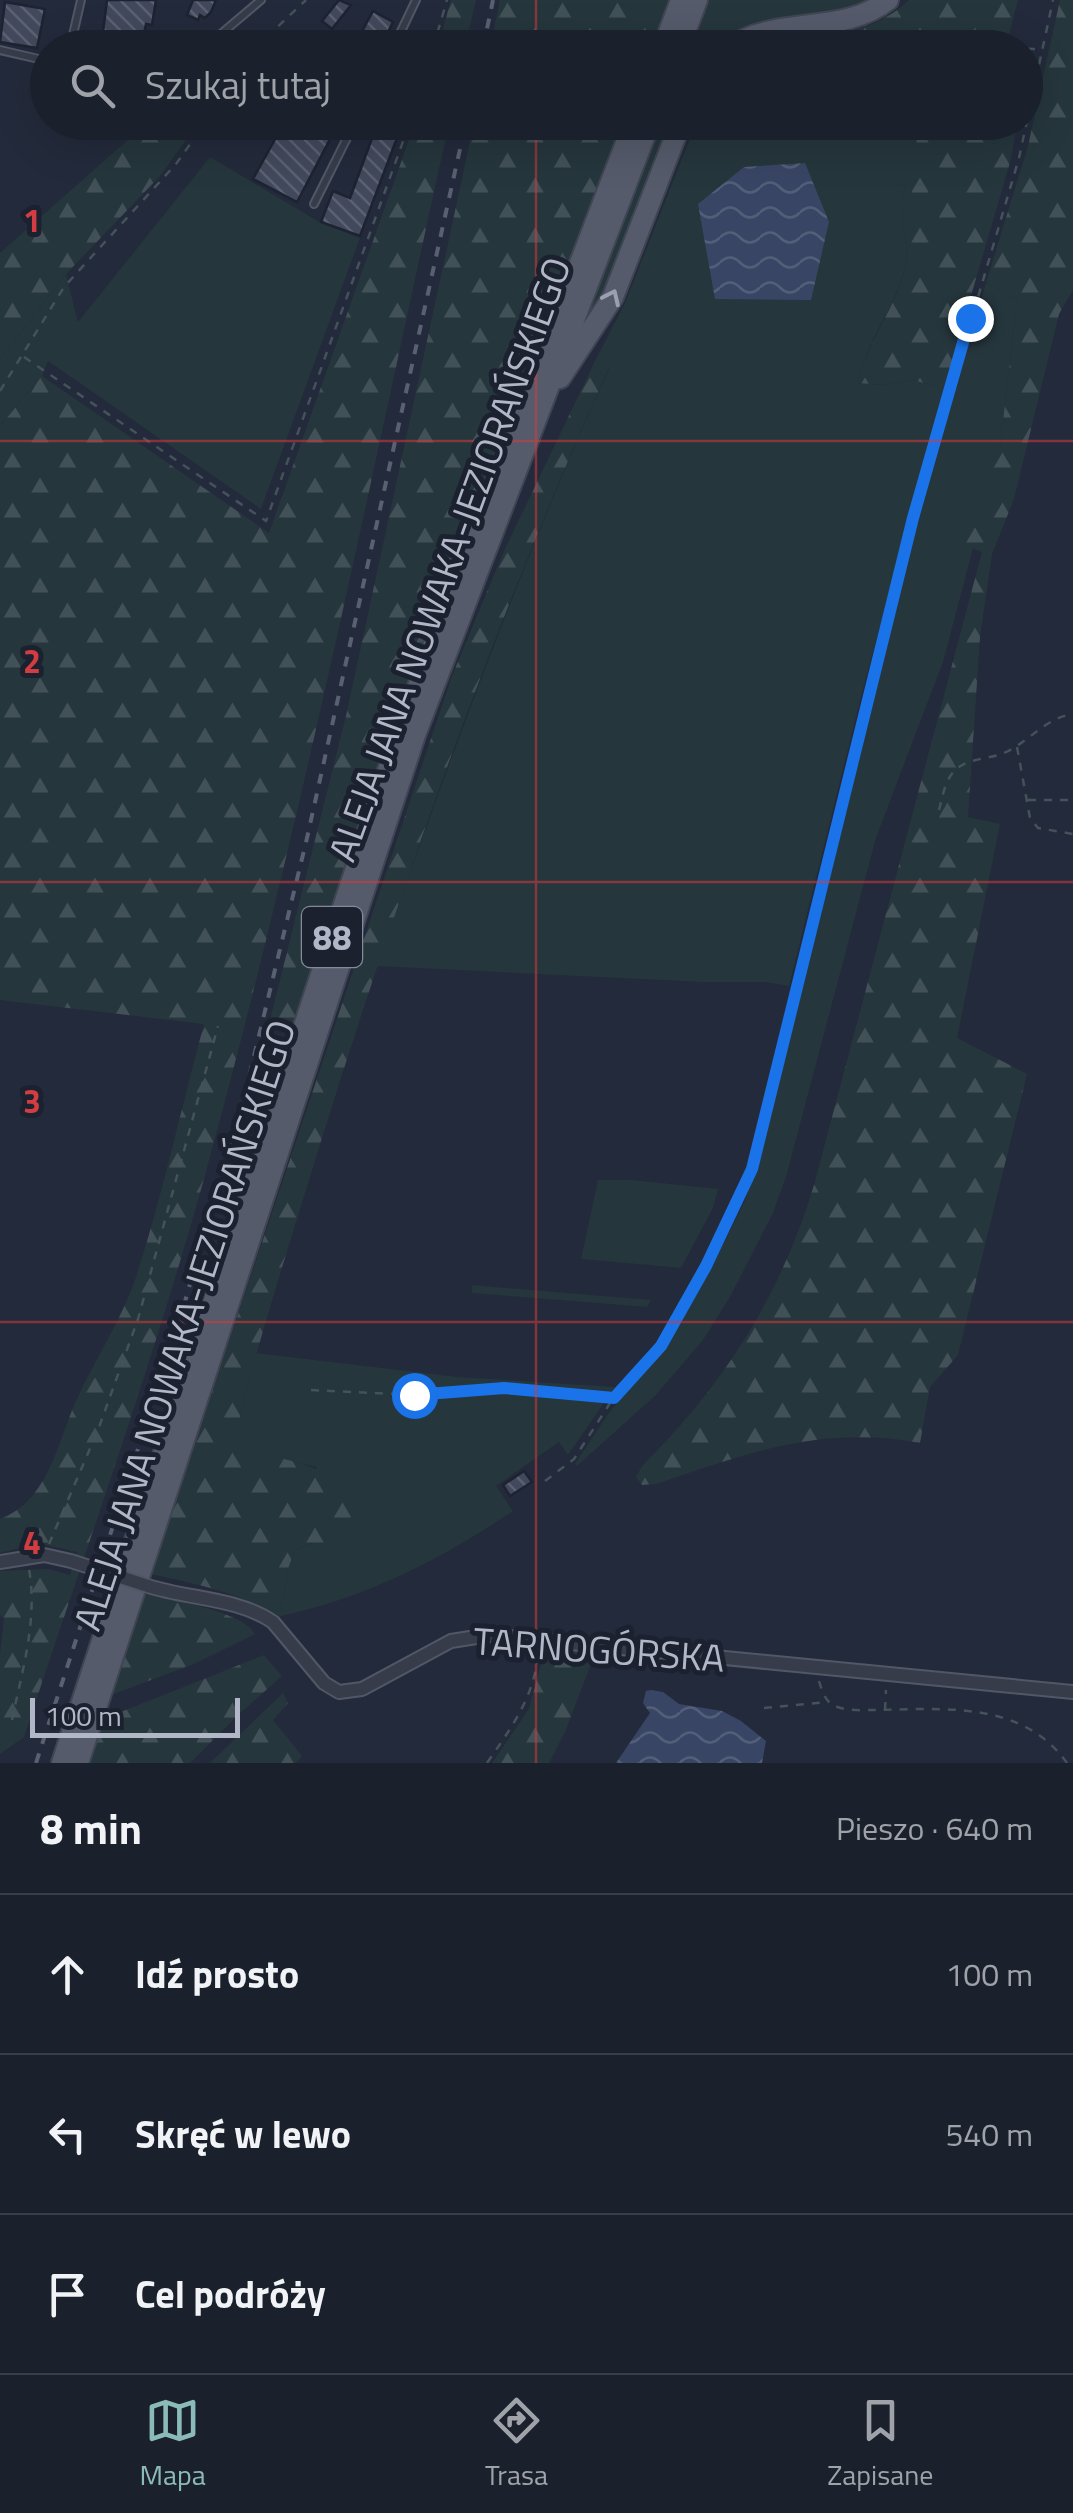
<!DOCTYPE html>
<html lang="pl">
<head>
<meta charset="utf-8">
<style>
	body { margin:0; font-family:"Titillium Web",sans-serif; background:#232834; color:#f1f3f6 }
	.scale { position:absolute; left:30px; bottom:25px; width:210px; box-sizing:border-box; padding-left:10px; border:5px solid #b2b7c7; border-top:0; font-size:28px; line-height:35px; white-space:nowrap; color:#b2b7c7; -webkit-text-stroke:8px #1c2130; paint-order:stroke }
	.stop { position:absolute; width:30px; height:30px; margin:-22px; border:8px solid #1a73e8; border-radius:50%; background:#fff }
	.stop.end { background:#1a73e8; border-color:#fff; box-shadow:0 2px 10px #0008 }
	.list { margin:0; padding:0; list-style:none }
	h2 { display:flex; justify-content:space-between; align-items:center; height:130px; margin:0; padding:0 40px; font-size:42px }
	h2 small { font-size:32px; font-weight:400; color:#9fa3a9 }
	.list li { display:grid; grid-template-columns:65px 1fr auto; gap:30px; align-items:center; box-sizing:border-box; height:160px; padding:0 40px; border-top:2px solid #383e48 }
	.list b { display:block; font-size:38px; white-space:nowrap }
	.list em { font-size:32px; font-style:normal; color:#9fa3a9 }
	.icon { flex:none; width:55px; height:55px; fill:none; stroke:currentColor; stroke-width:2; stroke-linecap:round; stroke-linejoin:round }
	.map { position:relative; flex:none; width:1073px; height:1763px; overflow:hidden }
	.search { position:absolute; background:#1a202c; box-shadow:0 10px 40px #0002; left:30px; right:30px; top:30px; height:110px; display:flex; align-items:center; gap:25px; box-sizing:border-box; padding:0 35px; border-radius:55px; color:#9fa3a9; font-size:38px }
	.sheet { height:610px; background:#1a202c }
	nav { display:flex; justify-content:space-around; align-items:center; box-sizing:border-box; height:140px; border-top:2px solid #383e48; background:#1a202c; font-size:28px; color:#9fa3a9 }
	nav a { display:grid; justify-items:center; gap:5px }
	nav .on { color:#8bbbb9 }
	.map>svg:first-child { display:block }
	.grass { fill:#25363c }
	.forest { fill:url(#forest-firs) }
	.water { fill:url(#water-waves) }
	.building { fill:url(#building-back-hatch); stroke:#1e2332; stroke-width:2.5 }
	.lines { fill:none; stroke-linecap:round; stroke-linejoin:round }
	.service-casing { stroke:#525766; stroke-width:10 }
	.minor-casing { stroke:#525766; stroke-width:16 }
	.primary-casing { stroke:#404554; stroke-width:24 }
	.path { stroke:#435359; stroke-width:2.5; stroke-dasharray:8 8; stroke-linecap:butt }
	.service { stroke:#373c4b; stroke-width:6 }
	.minor { stroke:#373c4b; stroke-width:12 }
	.primary { stroke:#555b6b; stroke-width:20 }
	.rail { stroke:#596072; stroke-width:4; stroke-dasharray:10 10; stroke-linecap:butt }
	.minor-bridge-casing { stroke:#525766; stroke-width:16; stroke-linecap:butt }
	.minor-bridge { stroke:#373c4b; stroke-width:12 }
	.oneway { stroke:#9ba0b0 }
	.route { stroke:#1a73e8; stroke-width:12 }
	.grid { fill:none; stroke:#d13d40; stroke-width:2.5; stroke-opacity:0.55 }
	.labels { text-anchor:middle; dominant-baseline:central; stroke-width:10; stroke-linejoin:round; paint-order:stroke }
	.shield { fill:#1c2130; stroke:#858a9a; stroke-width:2.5 }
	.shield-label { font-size:35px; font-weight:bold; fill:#b2b7c7 }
	.street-label { font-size:38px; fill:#b2b7c7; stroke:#1c2130 }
	.grid-label { font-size:32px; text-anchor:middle; font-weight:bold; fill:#d13d40; stroke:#1c2130; stroke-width:10; stroke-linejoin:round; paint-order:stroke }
</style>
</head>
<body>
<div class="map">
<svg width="1073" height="1763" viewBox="0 0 1073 1763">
	<defs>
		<pattern id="forest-firs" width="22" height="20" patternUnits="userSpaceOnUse" patternTransform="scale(2.5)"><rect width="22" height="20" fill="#25363c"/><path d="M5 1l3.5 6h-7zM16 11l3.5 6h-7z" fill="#425157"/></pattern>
		<pattern id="water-waves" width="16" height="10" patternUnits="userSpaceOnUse" patternTransform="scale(2.5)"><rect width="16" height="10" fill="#394564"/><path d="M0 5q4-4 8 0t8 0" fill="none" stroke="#535e79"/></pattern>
		<pattern id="building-back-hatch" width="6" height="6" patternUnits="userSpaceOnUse" patternTransform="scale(2.5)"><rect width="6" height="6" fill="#42495c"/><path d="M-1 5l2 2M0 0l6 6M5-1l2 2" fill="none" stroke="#5b6172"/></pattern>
	</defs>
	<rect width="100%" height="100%" fill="#232a3b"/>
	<path class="grass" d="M706 0H878L730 39 718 47 688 48Z
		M750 122 916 123C920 148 910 166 904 190 897 216 911 241 905 268 896 306 867 339 858 383L882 385 912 380 944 388 862 693 789 986 765 982H702L376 966C449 763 522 560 611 364L597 357 625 303 696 123Z
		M659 123H674L597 313 579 329Z
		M210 157 321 223 360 238 261 509 48 361 42 376 0 426V359L66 274 78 322Z
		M986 283 1017 300 1000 447 943 662 876 838 786 1177 773 1213 730 1297 703 1340 656 1395 577 1466 575 1464 608 1414 667 1342 724 1243 746 1198 757 1163 918 516Z
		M598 1180H632L718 1189 713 1208 681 1268 581 1259Z
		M472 1285 651 1300 647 1307 472 1293Z
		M256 1353 458 1377 615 1387 568 1455 559 1442 496 1486 513 1511C442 1559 364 1599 280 1616L289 1566 295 1550 313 1543 327 1549 316 1467 244 1450 240 1415Z"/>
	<path class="forest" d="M451 0H476L465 47H438Z
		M500 0H672L654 47 490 48Z
		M909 0H1018L1008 38 926 48 765 47C818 30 864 42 909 0Z
		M1060 0H1073V290L1059 314 1014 499 992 554 980 637 968 817 1000 824 957 1038 1027 1074 958 1355 930 1387 920 1443C822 1425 748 1453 656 1484L642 1485 636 1477 642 1466C723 1386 781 1295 814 1185L982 552 965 545 1000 447 1017 300 986 283 1028 146Z
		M147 123H198L160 176 66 274 0 359V253Z
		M415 123H449C371 478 299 835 202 1186 150 1372 84 1554 24 1737L0 1754V1654L4 1619 0 1615V1571L48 1569 70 1575 77 1552 38 1543 0 1553V1519C46 1502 56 1449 73 1408 92 1363 120 1324 136 1277 163 1194 181 1108 204 1024L0 1000V426L42 376 269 533Z
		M474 123H626L295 1024H269L346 716Z
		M916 123H1003L1016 129 1011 159 944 388 912 380 882 385 858 383C867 341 896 308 905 268 911 241 897 216 904 191 909 166 920 148 916 123Z
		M597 357 611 363C498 614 404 875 322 1138 294 1230 264 1321 240 1415L245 1450C290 1461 386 1473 344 1543L327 1549 312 1543 295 1550 289 1566 280 1616C239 1593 197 1584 151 1574L452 676 505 549Z
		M143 1593C169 1600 243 1611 255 1634L194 1664 111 1695Z
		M546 1645 596 1651 565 1732 549 1763H492L529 1709Z
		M264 1655 282 1676 239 1714 190 1763H89L103 1719Z
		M283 1693 288 1703 273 1720 302 1756 296 1763H210Z"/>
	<path class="water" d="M805 163 829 222 811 300 715 299 698 204 744 167Z
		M651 1690 663 1692 679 1704 722 1711 741 1721 766 1741 762 1763H616L650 1713 643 1703 646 1691Z"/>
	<path class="building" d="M107 0H156L152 25 146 24 144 34 136 32 133 48H101Z
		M193 0H216L211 12 205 18 200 15 198 20 187 15Z
		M339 0 351 5 332 29 322 21Z
		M5 2 45 9 37 48 0 42Z
		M373 11 393 22 380 48H353Z
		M263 122H339L297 202 253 179 279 132Z
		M378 122H403L360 236 321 222 333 191 350 198Z
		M524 1471 532 1482 510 1496 503 1485Z"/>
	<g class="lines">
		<defs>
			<path id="service" d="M209 44 261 0
				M60 48 72 39 81 0
				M393 48 416 0
				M0 50 43 60 48 56
				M314 204 355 122"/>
			<path id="minor" d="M0 1562 44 1555 71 1561
				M148 1586C188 1599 238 1598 273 1622L324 1683 339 1692 362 1689 451 1641 489 1635 1073 1692"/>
			<path id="primary" d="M663 48 681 0
				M679 48 697 0
				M730 48C776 15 843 36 888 0
				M560 378 613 297 681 122
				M62 1763 401 731 634 122
				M78 1763 415 735 650 122"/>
		</defs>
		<use href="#service" class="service-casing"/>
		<use href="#minor" class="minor-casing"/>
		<use href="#primary" class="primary-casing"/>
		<path class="path" d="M255 48 306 0
			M433 48 447 0
			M995 48 1038 49
			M24 357 266 521 410 122
			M0 391 64 287 176 164 206 122
			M1017 747 1030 818 1038 828 1073 834
			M1028 800H1073
			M939 810C943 795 945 777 959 767 971 758 990 759 1004 753 1029 742 1045 718 1073 714
			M311 1390 415 1395 505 1388 612 1397
			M545 1481 574 1459 614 1397 661 1345 706 1266 751 1169 913 518 1019 158 1053 0
			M49 1544 98 1430 138 1319 218 1026
			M819 1681C821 1688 824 1697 829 1702 840 1712 861 1710 874 1710 943 1709 1022 1700 1067 1763
			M764 1708 828 1702
			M885 1710 886 1690
			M12 1720C22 1671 38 1620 29 1569
			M487 1763C511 1728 533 1699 538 1656"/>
		<use href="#service" class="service"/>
		<use href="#minor" class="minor"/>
		<use href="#primary" class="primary"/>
		<path class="rail" d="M483 48 493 0
			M36 1763 178 1326 246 1089 307 838 466 122"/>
		<defs>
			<path id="minor-bridge" d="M71 1561 148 1586"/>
		</defs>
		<use href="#minor-bridge" class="minor-bridge-casing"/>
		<use href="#minor-bridge" class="minor-bridge"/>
	</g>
	<defs><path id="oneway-chevron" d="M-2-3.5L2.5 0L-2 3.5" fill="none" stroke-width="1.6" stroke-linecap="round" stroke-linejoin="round" transform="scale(2.5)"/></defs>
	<use class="oneway" href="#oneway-chevron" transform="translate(612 297) rotate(-65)"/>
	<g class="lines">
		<path class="route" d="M414 1395 504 1388 614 1398 661 1346 706 1266 752 1169 913 518 970 318"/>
	</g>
	<path class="grid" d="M536 0V48M536 122V1763M0 441H1073M0 882H1073M0 1322H1073"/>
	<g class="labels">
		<rect class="shield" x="302" y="907" width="60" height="60" rx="8"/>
		<g class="shield-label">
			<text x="332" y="937">88</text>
		</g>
		<g class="street-label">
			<text transform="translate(449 559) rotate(-70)">ALEJA JANA NOWAKA-JEZIORAŃSKIEGO</text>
			<text transform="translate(184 1325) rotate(-72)">ALEJA JANA NOWAKA-JEZIORAŃSKIEGO</text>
			<text transform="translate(599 1649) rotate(4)">TARNOGÓRSKA</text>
		</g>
	</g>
	<g class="grid-label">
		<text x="32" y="232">1</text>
		<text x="32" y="673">2</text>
		<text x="32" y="1113">3</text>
		<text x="32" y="1554">4</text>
	</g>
</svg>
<div class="scale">100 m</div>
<div class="stop" style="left:414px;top:1395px"></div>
<div class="stop end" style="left:970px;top:318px"></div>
<div class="search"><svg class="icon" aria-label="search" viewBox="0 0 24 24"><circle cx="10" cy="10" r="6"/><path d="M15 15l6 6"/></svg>Szukaj tutaj</div>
</div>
<section class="sheet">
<h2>8 min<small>Pieszo · 640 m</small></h2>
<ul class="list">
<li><svg class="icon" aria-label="ahead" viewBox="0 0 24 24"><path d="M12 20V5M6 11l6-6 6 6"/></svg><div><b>Idź prosto</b></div><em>100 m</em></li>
<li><svg class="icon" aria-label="left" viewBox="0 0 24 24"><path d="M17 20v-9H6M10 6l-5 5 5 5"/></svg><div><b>Skręć w lewo</b></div><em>540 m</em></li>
<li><svg class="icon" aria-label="arrive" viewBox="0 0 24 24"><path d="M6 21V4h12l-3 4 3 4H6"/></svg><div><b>Cel podróży</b></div></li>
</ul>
</section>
<nav>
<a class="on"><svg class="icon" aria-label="map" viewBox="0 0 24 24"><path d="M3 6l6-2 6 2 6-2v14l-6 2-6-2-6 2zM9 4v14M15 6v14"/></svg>Mapa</a>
<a><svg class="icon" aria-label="directions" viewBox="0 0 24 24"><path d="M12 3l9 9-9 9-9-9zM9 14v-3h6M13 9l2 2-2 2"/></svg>Trasa</a>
<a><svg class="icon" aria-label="saved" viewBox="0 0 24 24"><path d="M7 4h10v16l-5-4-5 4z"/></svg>Zapisane</a>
</nav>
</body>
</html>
